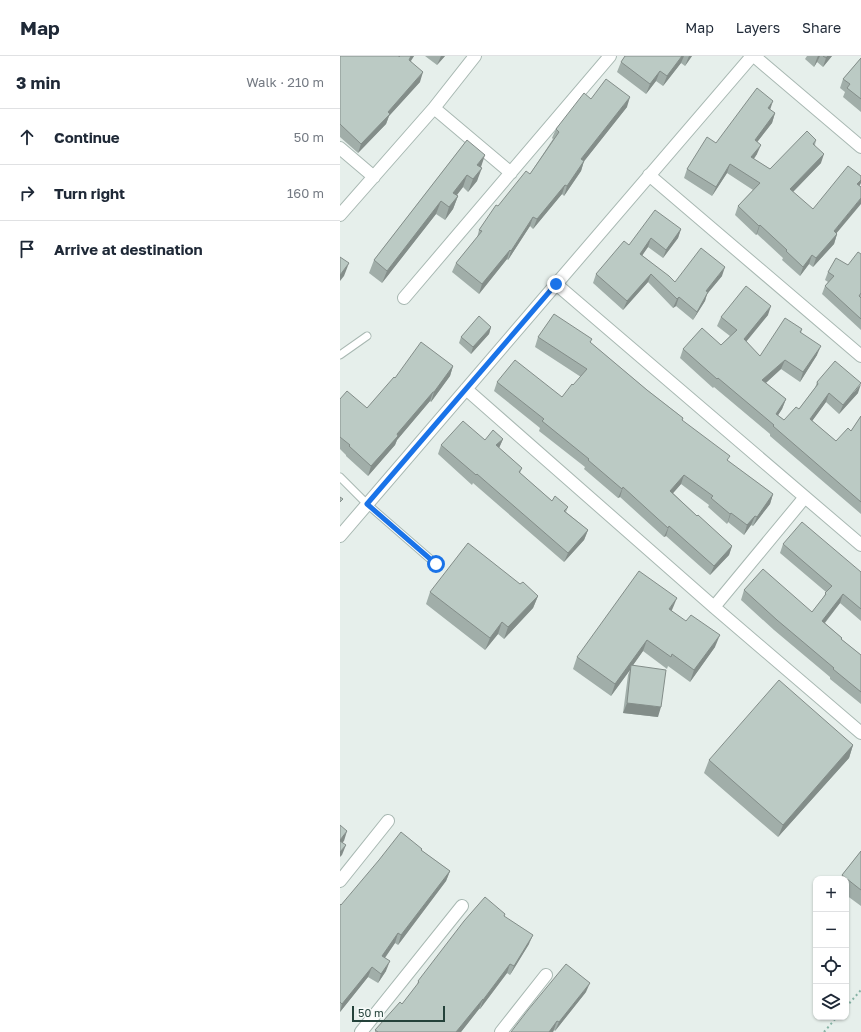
<!DOCTYPE html>
<html lang="en">
<head>
<meta charset="utf-8">
<style>
	body { margin:0; font-family:"Golos Text",sans-serif; background:#f2f2f3; color:#1f2937 }
	.controls { position:absolute; right:12px; bottom:12px; display:grid; overflow:hidden; border-radius:8px; box-shadow:0 1px 3px #0004 }
	.controls button { width:36px; height:36px; display:grid; place-items:center; padding:0; border:0; border-bottom:1px solid #e0e1e3; background:#fff; color:#1f2937; font:20px sans-serif }
	.scale { position:absolute; left:12px; bottom:10px; width:93px; box-sizing:border-box; padding-left:4px; border:2px solid #24423a; border-top:0; font-size:11px; line-height:14px; white-space:nowrap; color:#24423a; -webkit-text-stroke:3px #f7fbf9; paint-order:stroke }
	.stop { position:absolute; width:12px; height:12px; margin:-9px; border:3px solid #1a73e8; border-radius:50%; background:#fff }
	.stop.end { background:#1a73e8; border-color:#fff; box-shadow:0 1px 4px #0008 }
	.list { margin:0; padding:0; list-style:none }
	h2 { display:flex; justify-content:space-between; align-items:center; height:52px; margin:0; padding:0 16px; font-size:17px }
	h2 small { font-size:13px; font-weight:400; color:#747a83 }
	.list li { display:grid; grid-template-columns:26px 1fr auto; gap:12px; align-items:center; box-sizing:border-box; height:56px; padding:0 16px; border-top:1px solid #e0e1e3 }
	.list b { display:block; font-size:15px; white-space:nowrap }
	.list em { font-size:13px; font-style:normal; color:#747a83 }
	.icon { flex:none; width:22px; height:22px; fill:none; stroke:currentColor; stroke-width:2; stroke-linecap:round; stroke-linejoin:round }
	.map { position:relative; flex:none; width:521px; height:976px; overflow:hidden }
	header { display:flex; align-items:center; gap:24px; box-sizing:border-box; height:56px; padding:0 20px; background:#fff; border-bottom:1px solid #e0e1e3 }
	header strong { font-size:19px }
	nav { display:flex; gap:22px; margin-inline-start:auto; font-size:14px }
	main { display:flex }
	aside { flex:1; background:#fff }
	.map>svg:first-child { display:block }
	.lines { fill:none; stroke-linecap:round; stroke-linejoin:round }
	.service-casing { stroke:#a8b8b2; stroke-width:9 }
	.minor-casing { stroke:#a8b8b2; stroke-width:14 }
	.path { stroke:#86b3a5; stroke-width:2; stroke-dasharray:2 3; stroke-linecap:butt }
	.service { stroke:#fff; stroke-width:7 }
	.minor { stroke:#fff; stroke-width:12 }
	.wall { fill:#a1aea9 }
	.shaded-wall { fill:#838d89 }
	.building { fill:#bbcac4; stroke:#838d89 }
	.route { stroke:#1a73e8; stroke-width:5 }
</style>
</head>
<body>
<header>
<strong>Map</strong>
<nav><a>Map</a><a>Layers</a><a>Share</a></nav>
</header>
<main>
<aside>
<h2>3 min<small>Walk · 210 m</small></h2>
<ul class="list">
<li><svg class="icon" aria-label="ahead" viewBox="0 0 24 24"><path d="M12 20V5M6 11l6-6 6 6"/></svg><div><b>Continue</b></div><em>50 m</em></li>
<li><svg class="icon" aria-label="right" viewBox="0 0 24 24"><path d="M7 20v-9h11M14 6l5 5-5 5"/></svg><div><b>Turn right</b></div><em>160 m</em></li>
<li><svg class="icon" aria-label="arrive" viewBox="0 0 24 24"><path d="M6 21V4h12l-3 4 3 4H6"/></svg><div><b>Arrive at destination</b></div></li>
</ul>
</aside>
<div class="map">
<svg width="521" height="976" viewBox="0 0 521 976">
	<rect width="100%" height="100%" fill="#e6efeb"/>
	<g class="lines">
		<defs>
			<path id="service" d="M0 299 27 280
				M0 421 27 448 96 508"/>
			<path id="minor" d="M414 0 521 91
				M94 52 171 117
				M0 92 34 121
				M309 119 521 300
				M0 159 94 52 135 0
				M216 228 521 489
				M64 242 270 0
				M126 333 374 551 521 677
				M0 480 412 0
				M374 551 465 441
				M0 825 48 765
				M21 976 122 850
				M161 976 206 919"/>
		</defs>
		<use href="#service" class="service-casing"/>
		<use href="#minor" class="minor-casing"/>
		<path class="path" d="M506 951 521 934
			M484 976 497 961"/>
		<use href="#service" class="service"/>
		<use href="#minor" class="minor"/>
	</g>
	<path class="wall" d="M0 0 59 1 60 0H74L71 5 80 26 49 60 46 68 18 97 0 81Z
		M85 0H105L97 9Z
		M285 0H352L345 10 341 7 323 30 316 25 306 38 277 16 281 6Z
		M467 0H492L483 11 477 6 474 11 465 3Z
		M521 2V56L503 41 505 36 500 32 503 23Z
		M251 43 287 51 244 105 241 115 224 140 222 138 193 173 190 170 168 204 167 203 139 238 112 216 116 207 137 182 139 174 158 150 190 118 213 83 212 82 216 73Z
		M430 54 435 57 432 67 417 86V98L414 103 430 113 476 84 475 89 481 107 453 136 497 178 494 188 473 211 469 208 460 220 442 204 443 202 417 178 416 179 395 159 398 150 413 134 387 117 372 140 344 122 347 113 376 87Z
		M127 84 140 112 137 125 128 136 123 131 117 139 118 140 113 153 105 164 96 158 42 227 29 217 34 204Z
		M341 173 338 182 323 202 308 191 302 199 335 226 382 220 367 238 365 245 353 264 336 250 333 252 308 226 283 254 253 227 256 218 289 189Z
		M521 198V274L482 238 485 230 488 226 485 224 488 216 508 209Z
		M428 259 406 286 420 300 462 273 461 277 477 299 460 326 441 313 426 327 446 343 442 353 438 359 444 364 459 353 475 332 477 326 518 337 499 358 486 346 472 365 496 385 511 375 521 360V458L430 380V378L374 331 373 332 340 302 343 293 381 289 390 280 377 270 381 261Z
		M151 271 149 278 131 298 119 287 121 281Z
		M198 281 251 287 307 334 343 362 342 365 388 405 433 438 430 448 413 470 411 469 404 479 388 466 387 468 368 451 369 449 341 428 333 437 357 460 392 490 389 499 370 519 326 480 324 481 280 441 278 442 244 413 245 411 199 375 200 372 154 335 157 326 222 341 241 321 195 291Z
		M113 310 110 320 91 346 90 345 57 384 55 389 28 420 6 400V399L0 393V343L27 352 55 322Z
		M163 383 159 392 182 412 180 417 212 445 228 451 226 456 248 474 244 484 224 506 133 427 132 429 98 398 101 389Z
		M443 488 521 516V565L500 547 485 567 502 582 501 583 521 599V648L490 623V621L434 574 401 544 404 534 472 556 483 542 486 536 440 497Z
		M180 528 198 540 193 552 164 583 158 578 145 594 86 548 90 536Z
		M332 554V555L375 591 350 626 328 610 327 613 303 595 293 609 318 661 283 657 288 619 290 614 271 640 233 613 237 601Z
		M513 689 509 702 438 781 364 717 369 704Z
		M81 794 110 815 106 825 58 889 55 887 45 902 46 915 38 927 28 921 0 956V848L1 849Z
		M521 795V850L506 839V823H500L502 819Z
		M165 858 164 861 189 888 170 919 167 917 140 953H139L121 976H35V974L62 948 77 929 78 925Z
		M246 936 215 975 214 974 213 976H171Z"/>
	<path class="shaded-wall" d="M71 0H74L65 13 69 4Z
		M101 0H105L97 9Z
		M342 0H344L341 7 323 30 327 20Z
		M349 0H352L345 10Z
		M478 0H480L477 6 474 11 477 2Z
		M488 0H492L483 11 486 2Z
		M320 15 316 25 306 38 310 28Z
		M83 16 80 26 49 60 46 68 18 97 21 88 48 56Z
		M290 41 287 51 238 113 241 103Z
		M433 45 430 54 428 52Z
		M435 57 432 67 411 94 415 84Z
		M421 89 417 98 408 110 411 101Z
		M484 98 481 107 447 142 450 133Z
		M145 99 141 111 133 122 137 109Z
		M244 105 241 115 224 140 227 130Z
		M390 108 387 117 372 140 376 131Z
		M142 112 137 125 128 136 133 123Z
		M127 119 123 131 109 149 113 137Z
		M521 124V127L519 131 517 128Z
		M225 129 222 138 193 173 197 163Z
		M118 140 113 153 105 164 109 151Z
		M521 142V148L490 185 494 175Z
		M101 145 96 158 42 227 47 215Z
		M193 161 190 170 168 204 171 195Z
		M420 169 417 178 416 179 419 170Z
		M341 173 338 182 323 202 326 194Z
		M497 178 494 188 473 211 476 202Z
		M311 182 308 191 297 207 300 198Z
		M170 194 167 203 139 238 142 228Z
		M472 199 469 208 460 220 463 211Z
		M9 207 4 220 0 225V219Z
		M385 211 382 220 367 238 365 245 353 264 357 256 366 235Z
		M311 218 308 226 283 254 287 245Z
		M339 241 336 250 333 252 337 243Z
		M431 250 428 259 400 293 404 283Z
		M151 271 149 278 131 298 133 291Z
		M481 290 477 299 460 326 463 316Z
		M445 304 441 313 419 333 422 324Z
		M113 310 110 320 91 346 94 336Z
		M521 328 518 337 499 358 503 349Z
		M93 336 90 345 57 384 55 389 28 420 31 410 57 378Z
		M489 337 486 346 467 372 470 363Z
		M446 343 442 353 433 367 436 358Z
		M163 383 159 392 156 389Z
		M344 419 341 428 327 444 330 435Z
		M283 431 280 441 278 442 282 433Z
		M433 438 430 448 413 470 417 461Z
		M391 457 388 466 387 468 390 458Z
		M415 460 411 469 404 479 407 469Z
		M329 470 326 480 324 481 328 472Z
		M248 474 244 484 224 506 228 497Z
		M392 490 389 499 370 519 374 510Z
		M503 538 500 547 479 574 482 565Z
		M198 540 193 552 164 583 168 571Z
		M337 542 332 554 325 564 329 553Z
		M162 566 158 578 145 594 150 582Z
		M380 579 375 591 350 626 354 614Z
		M307 584 303 595 291 612V609L290 614 271 640 275 628Z
		M287 647 321 651 318 661 283 657Z
		M513 689 509 702 438 781 443 769Z
		M7 775 4 785 0 789V784Z
		M6 789 2 799 0 801V796Z
		M110 815 106 825 58 889 61 879Z
		M58 877 55 887 39 910 42 900Z
		M193 879 189 888 170 919 174 910Z
		M50 905 46 915 38 927 41 918Z
		M170 908 167 917 140 953 143 944Z
		M32 911 28 921 0 956 2 948Z
		M250 927 246 936 215 975 219 966Z
		M143 943 139 953 121 976H116Z
		M217 965 213 976H209Z"/>
	<path class="building" d="M0 0H59V1L60 0H71L69 4 83 16 48 56 50 58 21 88 0 68Z
		M285 0H342L327 20 320 15 310 28 281 6Z
		M483 0H488L486 2Z
		M521 2V43L507 32 510 28 503 23Z
		M266 23 290 41 241 103 244 105 227 130 225 129 197 163 193 161 171 195 170 194 142 228 116 207 142 175 139 174 156 149 158 150 186 115 190 118 219 76 216 73 244 37 251 43Z
		M417 32 433 45 428 52 435 57 415 84 421 89 411 101 430 113 467 75 476 84 473 88 484 98 450 133 473 153 508 110 521 120V124L517 128 521 131V142L494 175 497 178 476 202 472 199 463 211 446 195 447 194 420 169 419 170 398 150 420 127 390 108 376 131 347 113 367 81 376 87Z
		M127 84 145 99 137 109 142 112 133 123 127 119 113 137 118 140 109 151 101 145 47 215 34 204Z
		M315 154 341 173 326 194 311 182 300 198 329 220 335 226 361 192 385 211 366 235 368 236 357 256 339 241 337 243 311 218 287 245 256 218 284 185 289 189Z
		M518 196 521 198V237L519 240 521 242V263L485 230 494 220 488 216 496 202 508 209Z
		M0 201 9 207 0 219Z
		M406 230 431 250 404 283 420 300 445 262 462 273 460 276 481 290 463 316 445 304 422 324 446 343 436 358 444 364 456 351 459 353 478 328 477 326 495 305 521 327 503 349 489 337 470 363 496 385 508 372 511 375 521 360V446L433 370 434 369 378 322 377 323 343 293 362 272 381 289 397 274 381 261Z
		M214 258 252 283 250 286 307 334 343 362 342 364 390 400 387 404 433 438 417 461 415 460 407 469 391 457 390 458 371 442 373 440 344 419 330 435 357 460 358 459 392 490 374 510 329 470 328 472 283 431 282 433 248 404 249 403 202 365 204 363 157 326 175 304 222 341 232 328 233 329 247 313 198 281Z
		M139 260 151 271 133 291 121 281Z
		M81 286 113 310 94 336H93L57 378 58 380 31 410 9 390 10 389 0 381V343L7 335 27 352 54 321 55 322Z
		M123 365 145 384 153 374 163 383 156 389 182 412 179 416 212 445 215 440 228 451 224 455 248 474 228 497 137 418 136 419 101 389Z
		M0 441 3 443 0 446Z
		M462 466 521 516V553L503 538 482 565 502 582 501 583 521 599V636L493 613 494 612 437 564 404 534 423 513 472 556 486 538 485 537 492 530 443 488Z
		M128 487 180 528 183 526 198 540 168 571 162 566 150 582 90 536Z
		M299 515 337 542 329 553 346 565 351 559 380 579 354 614 332 598 331 601 307 584 275 628 237 601Z
		M291 609 326 614 321 651 287 647Z
		M439 624 513 689 443 769 369 704Z
		M0 769 7 775 0 784Z
		M61 776 82 793 81 794 110 815 61 879 58 877 42 900 50 905 41 918 32 911 2 948 0 946V848L1 849 39 804Z
		M0 785 6 789 0 796Z
		M521 795V834L502 819Z
		M145 841 165 858 164 860 193 879 174 910 170 908 143 944V943L116 976H38L35 974 60 946 62 948 79 926 78 925 124 865Z
		M226 908 250 927 219 966 217 965 209 976H171L188 954Z"/>
	<g class="lines">
		<path class="route" d="M96 508 27 448 216 228"/>
	</g>
</svg>
<div class="controls">
<button>+</button>
<button>−</button>
<button><svg class="icon" aria-label="locate" viewBox="0 0 24 24"><circle cx="12" cy="12" r="6"/><path d="M12 2v4M12 18v4M2 12h4M18 12h4"/></svg></button>
<button><svg class="icon" aria-label="layers" viewBox="0 0 24 24"><path d="M12 4l9 5-9 5-9-5zM3 14l9 5 9-5"/></svg></button>
</div>
<div class="scale">50 m</div>
<div class="stop" style="left:96px;top:508px"></div>
<div class="stop end" style="left:216px;top:228px"></div>
</div>
</main>
</body>
</html>
